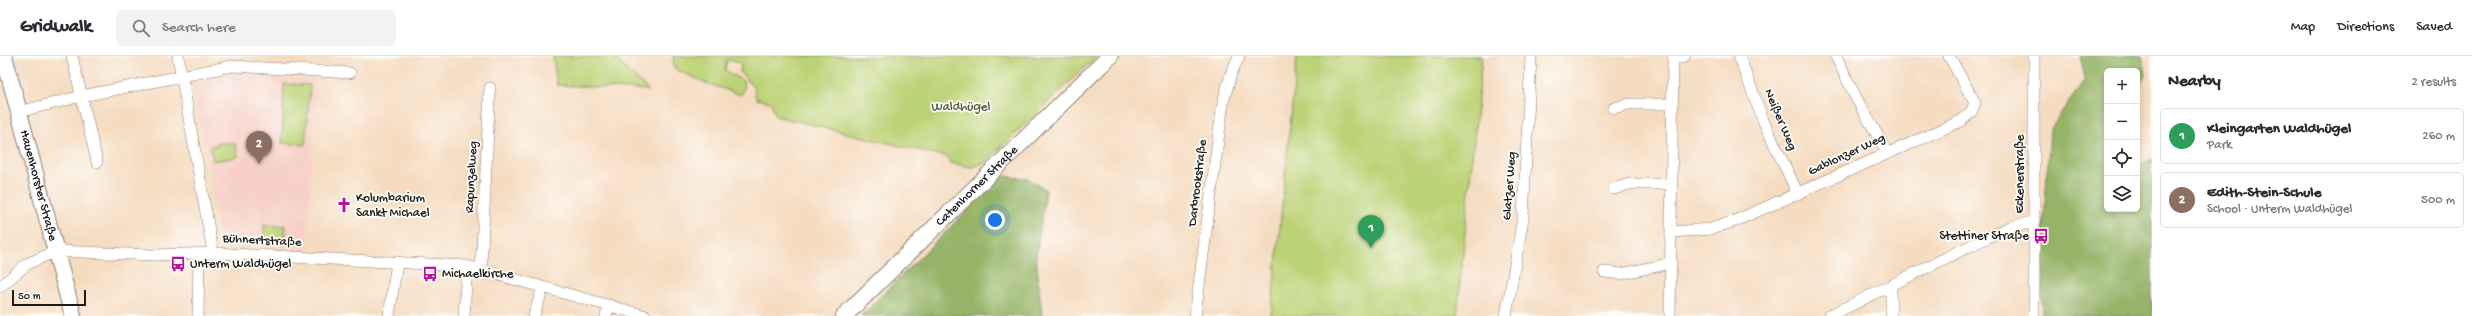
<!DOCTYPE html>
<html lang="en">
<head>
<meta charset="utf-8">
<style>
	body { margin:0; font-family:"Gochi Hand",sans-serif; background:#f2f2f3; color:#2b2b33 }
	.controls { position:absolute; right:12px; top:12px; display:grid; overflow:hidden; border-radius:6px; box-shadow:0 2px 6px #0003 }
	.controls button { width:36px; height:36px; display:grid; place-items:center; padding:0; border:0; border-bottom:1px solid #e1e1e2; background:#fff; color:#2b2b33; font:20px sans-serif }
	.scale { position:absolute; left:12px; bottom:10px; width:74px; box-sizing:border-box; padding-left:4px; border:2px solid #1c1c1c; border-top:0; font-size:11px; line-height:14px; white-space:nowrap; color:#1c1c1c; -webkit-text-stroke:3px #fdfcf7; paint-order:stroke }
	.you { position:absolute; left:995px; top:164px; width:14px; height:14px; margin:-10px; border:3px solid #fff; border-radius:50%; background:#1a73e8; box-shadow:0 0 0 6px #1a73e833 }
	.badge { display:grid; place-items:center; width:26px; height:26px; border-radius:50%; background:#db2777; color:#fff; font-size:13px; font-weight:700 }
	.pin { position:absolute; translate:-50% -33px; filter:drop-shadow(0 1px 2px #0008) }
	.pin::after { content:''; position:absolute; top:21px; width:14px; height:12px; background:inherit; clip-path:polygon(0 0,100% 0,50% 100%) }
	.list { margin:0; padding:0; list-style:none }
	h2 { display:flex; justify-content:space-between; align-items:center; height:52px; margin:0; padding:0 16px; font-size:17px }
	h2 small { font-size:13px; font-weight:400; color:#7c7c81 }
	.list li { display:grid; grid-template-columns:26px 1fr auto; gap:12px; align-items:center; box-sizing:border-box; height:56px; margin:0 8px 8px; padding:0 8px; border:1px solid #e1e1e2; border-radius:6px }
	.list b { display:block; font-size:15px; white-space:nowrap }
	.list p { margin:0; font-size:13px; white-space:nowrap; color:#7c7c81 }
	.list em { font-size:13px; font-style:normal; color:#7c7c81 }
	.icon { flex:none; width:22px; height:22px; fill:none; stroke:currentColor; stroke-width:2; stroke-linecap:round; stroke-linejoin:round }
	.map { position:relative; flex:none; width:2152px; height:260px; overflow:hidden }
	header { display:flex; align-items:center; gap:24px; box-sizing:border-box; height:56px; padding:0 20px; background:#fff; border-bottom:1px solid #e1e1e2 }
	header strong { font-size:19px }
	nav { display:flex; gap:22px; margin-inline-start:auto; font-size:14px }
	.search { width:280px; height:36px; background:#f2f2f3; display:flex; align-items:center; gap:10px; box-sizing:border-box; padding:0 14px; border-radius:6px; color:#7c7c81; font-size:15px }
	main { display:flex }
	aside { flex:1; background:#fff }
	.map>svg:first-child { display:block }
	.built { fill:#f7d1c8 }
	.green { fill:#bcd276; stroke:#6c7749 }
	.forest { fill:#95b467; stroke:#586842 }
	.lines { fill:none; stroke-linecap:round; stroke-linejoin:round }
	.street-casing { stroke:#887c6e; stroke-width:12 }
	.secondary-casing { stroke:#887c6e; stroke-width:18 }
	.street { stroke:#fff; stroke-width:11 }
	.secondary { stroke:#fff; stroke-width:16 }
	.labels { text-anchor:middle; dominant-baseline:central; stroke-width:3.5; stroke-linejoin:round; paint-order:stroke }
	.park-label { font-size:13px; fill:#545c3c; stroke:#fdfcf7 }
	.street-label { font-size:13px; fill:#1c1c1c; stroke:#fdfcf7 }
	.poi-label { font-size:13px; fill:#1c1c1c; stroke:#fdfcf7; text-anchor:start }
</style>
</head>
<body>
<header>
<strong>Gridwalk</strong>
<div class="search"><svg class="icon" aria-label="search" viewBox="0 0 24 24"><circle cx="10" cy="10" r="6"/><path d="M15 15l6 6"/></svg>Search here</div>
<nav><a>Map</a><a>Directions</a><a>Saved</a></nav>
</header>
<main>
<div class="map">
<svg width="2152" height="260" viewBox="0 0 2152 260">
	<rect width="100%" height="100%" fill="#fdfcf7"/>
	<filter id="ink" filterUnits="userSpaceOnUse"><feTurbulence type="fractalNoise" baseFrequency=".025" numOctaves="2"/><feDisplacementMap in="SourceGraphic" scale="8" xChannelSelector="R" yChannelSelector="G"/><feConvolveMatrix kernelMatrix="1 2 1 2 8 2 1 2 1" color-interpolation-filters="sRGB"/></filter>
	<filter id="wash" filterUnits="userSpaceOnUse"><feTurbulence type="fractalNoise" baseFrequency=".012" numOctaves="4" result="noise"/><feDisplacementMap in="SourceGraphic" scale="16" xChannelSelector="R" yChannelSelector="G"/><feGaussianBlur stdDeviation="0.9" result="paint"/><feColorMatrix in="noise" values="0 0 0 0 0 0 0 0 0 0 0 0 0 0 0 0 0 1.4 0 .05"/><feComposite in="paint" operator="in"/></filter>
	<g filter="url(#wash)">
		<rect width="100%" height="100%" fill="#f5dcc1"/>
		<path class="built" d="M233 19 316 24 307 193 221 189 193 28Z"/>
		<path class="green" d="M553 0H612L648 34 557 29Z
			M673 0H1097L984 107 972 111 950 107 947 101 775 60 771 46 756 43 754 32 740 16 741 7 727 4 725 14 743 25 744 33 741 39 706 27 677 14 674 11Z
			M1297 0H1482L1457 260H1271Z
			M284 28 310 29 305 89 282 87Z
			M216 87H235L238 101 213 105 210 90H217Z
			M264 169 286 170 285 187 264 186Z"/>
		<path class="forest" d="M2080 0H2142L2146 17 2137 36V15H2107V153H2137V110L2152 103V260H2042L2043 178 2050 74 2085 23Z
			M1002 120 1029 123 1046 134 1036 200 1042 260H861Z"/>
	</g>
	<g filter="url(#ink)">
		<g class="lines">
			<defs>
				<path id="street" d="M72 0 97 106
					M178 0 213 197
					M1739 0 1763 64 1798 138
					M1836 0 1856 42 1887 96
					M1673 3 1685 0
					M1614 52 1629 48H1672
					M18 56 82 40 232 10 350 17
					M1614 133 1629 128H1672
					M1671 176 1711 173 1735 165 1961 65 1971 56 1975 47 1949 0
					M481 212 490 32
					M1604 216 1621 218 1671 207
					M0 231 27 208 56 195 154 199 213 197 467 210 646 260
					M198 260 199 199
					M389 260 397 206
					M464 260 467 210
					M534 260 543 231
					M606 260 609 249
					M1195 260 1223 46 1231 18 1239 0
					M1506 260 1523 162 1531 0
					M1670 260 1673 0
					M1829 260 1986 182 2010 171 2034 166
					M1891 260V229
					M2034 260V0"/>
				<g id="secondary">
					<path id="s1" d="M4 0 73 260"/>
					<path id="s2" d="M844 260 1110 0"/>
				</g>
			</defs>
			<use href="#street" class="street-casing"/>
			<use href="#secondary" class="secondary-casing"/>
			<use href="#street" class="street"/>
			<use href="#secondary" class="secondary"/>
		</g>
	</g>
	<defs>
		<symbol id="church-bare" viewBox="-9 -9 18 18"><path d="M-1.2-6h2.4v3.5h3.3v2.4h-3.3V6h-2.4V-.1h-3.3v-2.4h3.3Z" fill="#b5179e" stroke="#fdfcf7" stroke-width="2.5" paint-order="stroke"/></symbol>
		<symbol id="bus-bare" viewBox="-9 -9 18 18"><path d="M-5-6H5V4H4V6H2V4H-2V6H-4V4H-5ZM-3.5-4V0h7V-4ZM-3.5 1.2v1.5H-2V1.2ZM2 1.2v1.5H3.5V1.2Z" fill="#b5179e" stroke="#fdfcf7" stroke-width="2.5" paint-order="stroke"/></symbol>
	</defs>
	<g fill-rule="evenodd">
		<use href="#church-bare" x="333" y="138" width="22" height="22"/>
		<use href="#bus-bare" x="2030" y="169" width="22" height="22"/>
		<use href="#bus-bare" x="167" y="197" width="22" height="22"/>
		<use href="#bus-bare" x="419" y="207" width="22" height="22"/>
	</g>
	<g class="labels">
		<g class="park-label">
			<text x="961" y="51">Waldhügel</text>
		</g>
		<g class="street-label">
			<text transform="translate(1780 64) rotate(67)">Neißer Weg</text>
			<text transform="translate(1847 99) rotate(-25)">Gablonzer Weg</text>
			<text transform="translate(2020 118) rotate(-90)">Eckenerstraße</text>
			<text transform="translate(472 121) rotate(-87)">Rapunzelweg</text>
			<text transform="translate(1198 127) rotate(-83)">Darbrookstraße</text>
			<text stroke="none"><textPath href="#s2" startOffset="186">Catenhorner Straße</textPath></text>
			<text stroke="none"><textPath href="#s1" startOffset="134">Hauenhorster Straße</textPath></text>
			<text transform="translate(1510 130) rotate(-86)">Glatzer Weg</text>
			<text transform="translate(262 185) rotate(3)">Bühnertstraße</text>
		</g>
		<g class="poi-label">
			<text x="356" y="142">Kolumbarium<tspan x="356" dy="15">Sankt Michael</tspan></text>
			<text x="2029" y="180" text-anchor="end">Stettiner Straße</text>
			<text x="190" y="208">Unterm Waldhügel</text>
			<text x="442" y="218">Michaelkirche</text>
		</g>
	</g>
</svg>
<div class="controls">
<button>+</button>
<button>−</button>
<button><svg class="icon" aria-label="locate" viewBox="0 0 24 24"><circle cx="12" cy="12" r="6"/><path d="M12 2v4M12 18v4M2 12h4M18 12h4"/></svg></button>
<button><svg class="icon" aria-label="layers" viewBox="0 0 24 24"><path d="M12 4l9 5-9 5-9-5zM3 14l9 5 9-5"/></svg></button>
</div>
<div class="scale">50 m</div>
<div class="you"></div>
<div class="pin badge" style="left:1371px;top:192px;background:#2e9e5b">1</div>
<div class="pin badge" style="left:259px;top:108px;background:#8d6e63">2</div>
</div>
<aside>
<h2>Nearby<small>2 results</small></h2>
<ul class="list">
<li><span class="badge" style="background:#2e9e5b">1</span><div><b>Kleingarten Waldhügel</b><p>Park</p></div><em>260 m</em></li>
<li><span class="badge" style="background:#8d6e63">2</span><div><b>Edith-Stein-Schule</b><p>School · Unterm Waldhügel</p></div><em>500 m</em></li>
</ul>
</aside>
</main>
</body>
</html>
